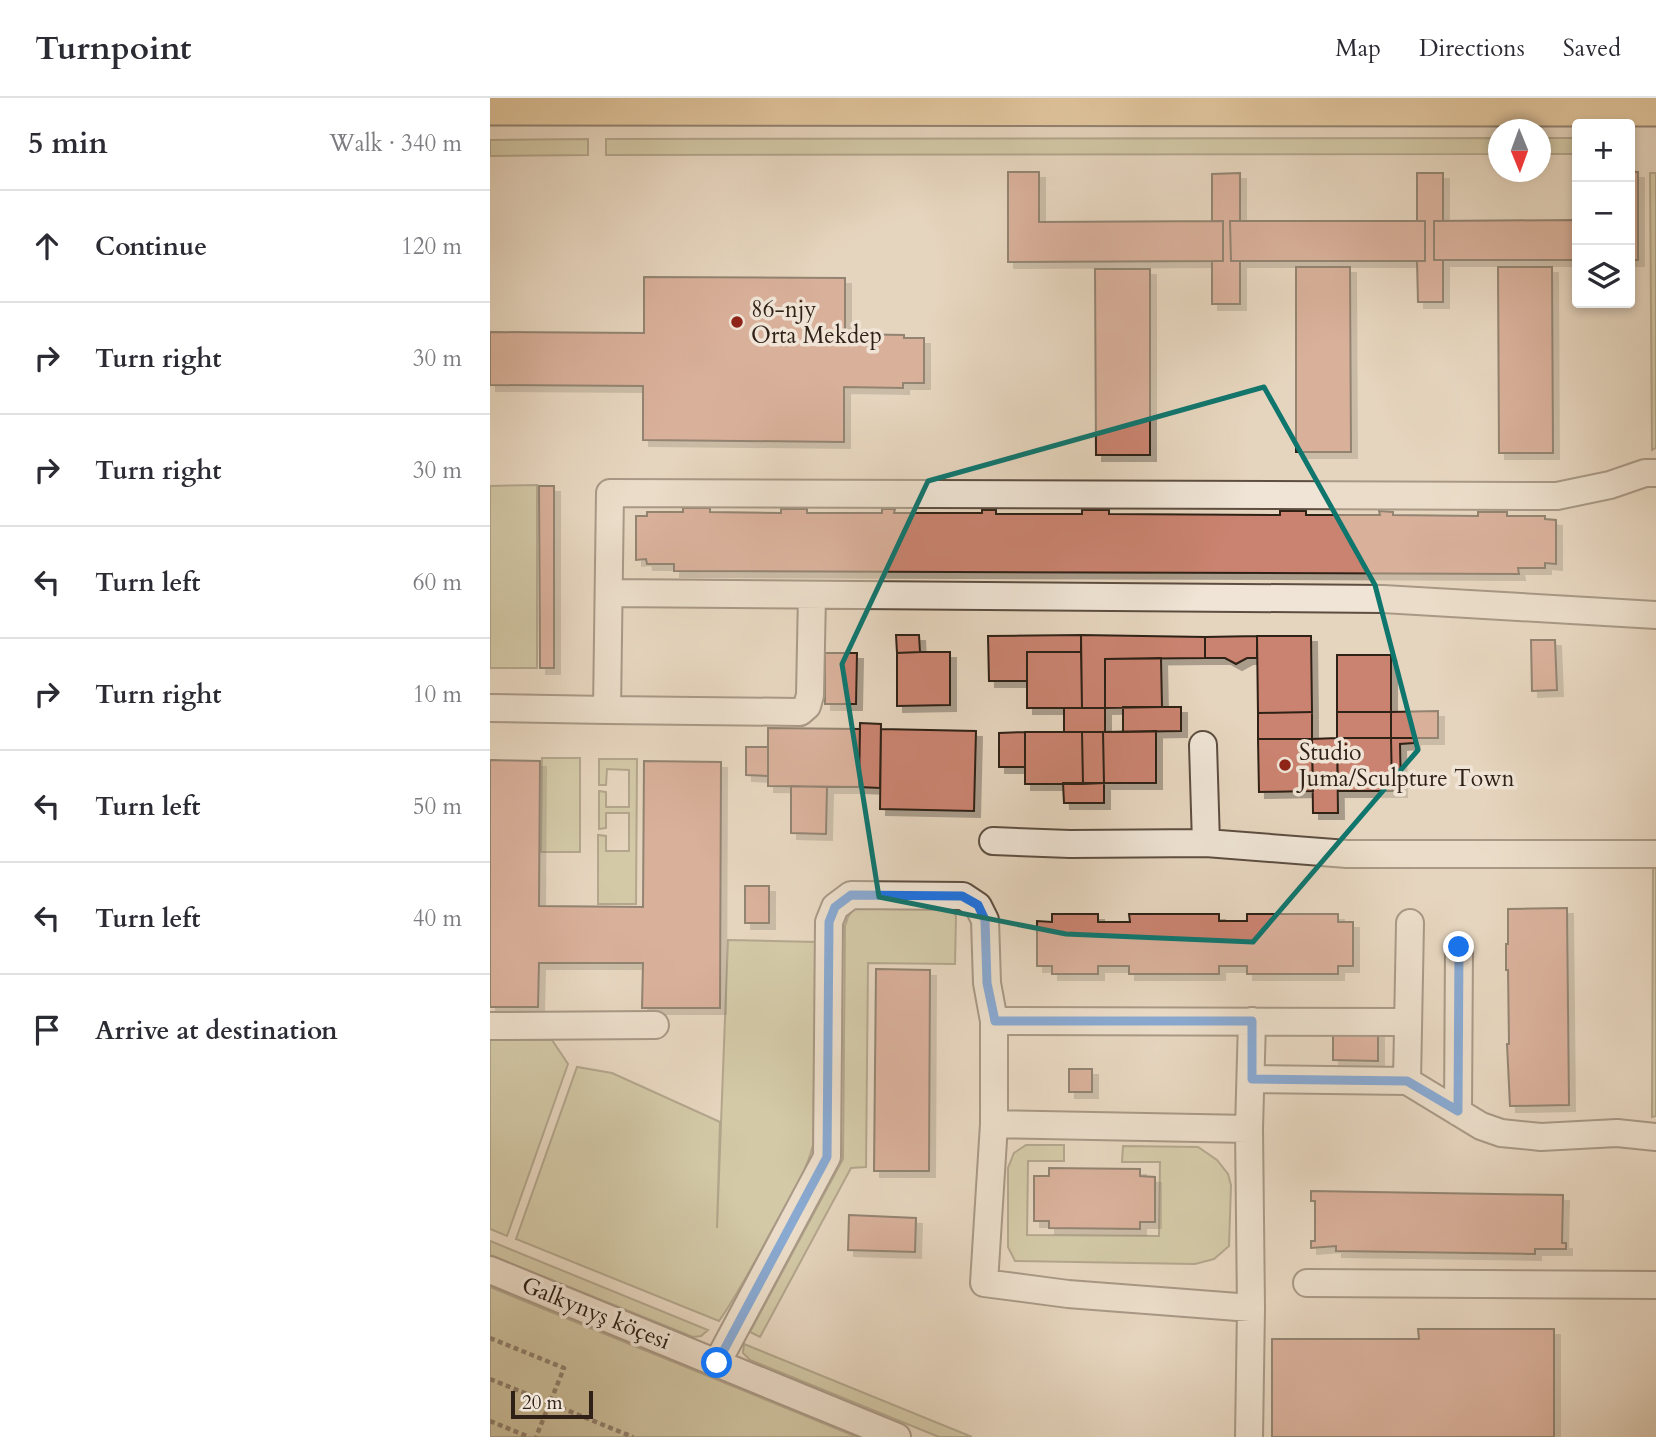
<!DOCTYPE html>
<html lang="en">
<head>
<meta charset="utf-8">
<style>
	body { margin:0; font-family:Cardo,serif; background:#f7f7f7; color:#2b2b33 }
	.controls { position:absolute; right:21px; top:21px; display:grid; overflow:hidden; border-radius:7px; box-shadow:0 4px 10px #0003 }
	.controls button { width:63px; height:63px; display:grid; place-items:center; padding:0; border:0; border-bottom:2px solid #e1e1e2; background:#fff; color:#2b2b33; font:35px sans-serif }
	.compass { position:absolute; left:998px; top:21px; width:63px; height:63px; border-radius:50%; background:#fff; box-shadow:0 4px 10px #0003; rotate:179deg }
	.scale { position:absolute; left:21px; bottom:18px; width:82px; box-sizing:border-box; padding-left:7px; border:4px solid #2f2117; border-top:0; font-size:19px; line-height:24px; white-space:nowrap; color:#2f2117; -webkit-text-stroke:5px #efe4d5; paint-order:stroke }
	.stop { position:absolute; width:21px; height:21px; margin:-16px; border:5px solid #1a73e8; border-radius:50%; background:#fff }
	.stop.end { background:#1a73e8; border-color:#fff; box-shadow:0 2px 7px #0008 }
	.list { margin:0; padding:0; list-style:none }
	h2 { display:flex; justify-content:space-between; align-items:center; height:91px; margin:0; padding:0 28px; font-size:30px }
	h2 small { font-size:23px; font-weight:400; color:#7c7c81 }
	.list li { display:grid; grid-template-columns:46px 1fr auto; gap:21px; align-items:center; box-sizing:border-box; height:112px; padding:0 28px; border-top:2px solid #e1e1e2 }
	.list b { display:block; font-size:26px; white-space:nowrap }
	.list em { font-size:23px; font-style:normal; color:#7c7c81 }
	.icon { flex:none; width:38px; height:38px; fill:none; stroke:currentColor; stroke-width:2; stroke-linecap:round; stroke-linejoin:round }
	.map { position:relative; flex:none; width:1166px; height:1339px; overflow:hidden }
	header { display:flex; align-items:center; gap:42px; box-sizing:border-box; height:98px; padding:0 35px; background:#fff; border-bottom:2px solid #e1e1e2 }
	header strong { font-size:33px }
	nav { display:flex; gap:38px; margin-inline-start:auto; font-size:24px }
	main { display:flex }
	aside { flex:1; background:#fff }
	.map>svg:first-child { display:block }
	.green { fill:#bcbb8c; stroke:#766e52; stroke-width:2 }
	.building { fill:#ca836f; stroke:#2f2117; stroke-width:2; filter:url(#shadow) }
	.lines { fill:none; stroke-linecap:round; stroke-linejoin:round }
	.minor-casing { stroke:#5d4e41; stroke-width:30 }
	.major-casing { stroke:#2f2117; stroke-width:37 }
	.path { stroke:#2f2117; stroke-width:4.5; stroke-dasharray:5 3.5; stroke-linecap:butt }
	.minor { stroke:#efe4d5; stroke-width:26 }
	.major { stroke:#e3ba7f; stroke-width:33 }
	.route { stroke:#1a73e8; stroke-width:9 }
	.marked { fill:none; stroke:#0f766e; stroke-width:5; stroke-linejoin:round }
	.poi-dot { fill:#8f2418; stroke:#efe4d5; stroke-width:2.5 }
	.labels { text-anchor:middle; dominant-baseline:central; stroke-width:7; stroke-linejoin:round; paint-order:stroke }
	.poi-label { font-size:23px; fill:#2f2117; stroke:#efe4d5; text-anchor:start }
	.street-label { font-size:23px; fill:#2f2117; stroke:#efe4d5 }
</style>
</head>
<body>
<header>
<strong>Turnpoint</strong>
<nav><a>Map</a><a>Directions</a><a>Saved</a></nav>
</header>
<main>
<aside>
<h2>5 min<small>Walk · 340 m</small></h2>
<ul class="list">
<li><svg class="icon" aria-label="ahead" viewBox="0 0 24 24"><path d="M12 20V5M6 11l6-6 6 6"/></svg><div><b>Continue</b></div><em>120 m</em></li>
<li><svg class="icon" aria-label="right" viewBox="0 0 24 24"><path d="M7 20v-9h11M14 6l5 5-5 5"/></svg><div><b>Turn right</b></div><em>30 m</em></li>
<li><svg class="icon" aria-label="right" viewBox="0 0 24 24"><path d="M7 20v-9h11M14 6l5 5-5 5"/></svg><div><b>Turn right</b></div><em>30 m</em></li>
<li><svg class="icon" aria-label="left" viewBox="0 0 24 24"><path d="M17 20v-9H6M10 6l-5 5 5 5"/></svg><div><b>Turn left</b></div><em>60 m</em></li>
<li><svg class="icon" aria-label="right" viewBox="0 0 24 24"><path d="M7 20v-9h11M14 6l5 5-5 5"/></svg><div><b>Turn right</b></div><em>10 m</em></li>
<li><svg class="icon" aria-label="left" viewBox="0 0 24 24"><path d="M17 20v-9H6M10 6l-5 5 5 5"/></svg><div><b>Turn left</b></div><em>50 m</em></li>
<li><svg class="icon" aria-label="left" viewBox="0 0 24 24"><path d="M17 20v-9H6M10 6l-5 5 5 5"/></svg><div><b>Turn left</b></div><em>40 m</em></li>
<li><svg class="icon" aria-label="arrive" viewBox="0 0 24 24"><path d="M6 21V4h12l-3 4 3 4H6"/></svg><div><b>Arrive at destination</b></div></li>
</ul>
</aside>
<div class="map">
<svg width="1166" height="1339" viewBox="0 0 1166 1339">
	<defs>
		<filter id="shadow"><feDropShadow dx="6" dy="6" stdDeviation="0" flood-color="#0004"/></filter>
	</defs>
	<rect width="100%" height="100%" fill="#e6d5be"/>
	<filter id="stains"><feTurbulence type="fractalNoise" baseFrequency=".00286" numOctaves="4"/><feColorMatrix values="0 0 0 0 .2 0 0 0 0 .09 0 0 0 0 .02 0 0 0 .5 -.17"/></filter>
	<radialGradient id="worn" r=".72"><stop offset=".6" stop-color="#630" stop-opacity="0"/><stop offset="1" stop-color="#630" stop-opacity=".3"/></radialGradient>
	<path class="green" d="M1009 40 1008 56 116 57V41Z
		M1050 40H1087V56H1051Z
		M98 41V57L0 58V42Z
		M1160 75H1166V350L1162 352Z
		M47 387V570H0V388Z
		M52 660H90V754H51Z
		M109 661H147L146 806H108V737L116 738V753H139V715H116V730L109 731V693L116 694V709H139V672L117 671 116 687H109Z
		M1163 769 1166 770V1018L1162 1019Z
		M364 810H460L466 818 465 866 378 865 376 1069 361 1070 270 1239 260 1234 353 1061 355 828 358 819Z
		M238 842 326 844 323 1047C316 1076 298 1103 283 1130 266 1161 250 1193 229 1223L26 1141 87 969 122 975 230 1024 227 1130Z
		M0 942H62L78 966 17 1138 0 1131Z
		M536 1047H574V1063H538L537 1137 669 1138 670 1064H632L633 1048 708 1049 727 1062 738 1076 741 1087 739 1148 724 1161 705 1166 525 1163 518 1149V1070L524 1055Z
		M0 1143 218 1232 211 1238 203 1239 0 1157Z
		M0 1189 367 1339H0Z
		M254 1246 482 1339H449L260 1262 253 1255Z"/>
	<path class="building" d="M518 74H549V124L733 123V163L518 164Z
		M1140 74H1148V162H1140Z
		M750 75V123H740L741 163H750V206H722V163H733V123H722V76Z
		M927 75H953V123H944V162H953V204H928L927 163H935V123H927Z
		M1087 122V162H944V123Z
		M740 123H935V163H741Z
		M806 169H860L861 354H806Z
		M1008 169H1062L1063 355H1009Z
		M605 171H660V357H606Z
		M154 179 355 180V236L414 237V240H434V285H413V290L354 289V344L153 342V288L0 287V234L154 235Z
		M49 388H64V570H50Z
		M193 410H220V414L291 415V411H317V415H392V411H405L404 415H492V412H506V416H592V412H619V416L790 417V413H816V417H890L889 413 903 414V417L988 418V414H1017V418H1055V421L1066 422V466L1055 465V470H1028L1029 476 184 473V466H157L156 461 146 462V418H157V414H193Z
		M406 537H429L430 554 407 555Z
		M591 537V554H537V583H499L498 538Z
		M591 537 715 539V560L615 561V610H592Z
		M767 538V560H757L746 566 735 560H715V539Z
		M767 538H821L822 614 768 615Z
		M1041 542H1065L1067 592 1042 593Z
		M430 554H460V607L407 608V555Z
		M537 554H591L592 610H537Z
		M335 555H367L366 606H335Z
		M847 557H901V614H847Z
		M671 560 672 609 615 610V561Z
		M633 609H691V633L633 634Z
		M574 610H615V634H574Z
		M948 613V640H901V614Z
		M822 614V641H768V615Z
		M847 614H901V640H847Z
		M370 625 391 626 390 690 369 689Z
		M278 630 370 631 369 689 278 688Z
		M391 631 486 633 484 713 390 711Z
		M666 633V685H614L613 634Z
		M535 634V669H509V635Z
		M535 634H592L593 686H535Z
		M592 634H613L614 685 593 686Z
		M847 640 848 715H823L822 641Z
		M847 640H901L902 693H848Z
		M901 640H924V645L910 646 911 693H902Z
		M768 641H822L823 693 769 694Z
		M256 649H278V678L256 677Z
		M0 662 50 663 49 808 153 809 154 663 231 664 230 910H152L153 865H49L48 909H0Z
		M573 685H614V705H574Z
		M301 688 337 689 336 736 301 735Z
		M255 788H279V825H255Z
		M1077 810 1079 1007 1020 1008 1017 946H1019L1018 872H1016V846H1018V811Z
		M562 816H608V824H640L639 816H729V823H757V816H848V824H863V868H848V876H757V868H729V876H639V868H608V876H562V868H547V823L562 824Z
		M386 871 440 872 439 1073H384Z
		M843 931 888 932V963L843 962Z
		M579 971H602V994H579Z
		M559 1070 650 1071V1078L665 1079V1124H650V1131L559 1130V1123H544V1078H559Z
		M821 1093 1073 1097 1072 1145H1076V1151H1045V1156L846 1153V1148L821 1150V1143H825V1103H821Z
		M359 1117 426 1120 425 1154 358 1152Z
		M928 1231H1064V1339H782V1241H929Z"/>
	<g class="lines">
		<defs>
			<path id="minor" d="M119 495 893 501 1166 517
				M0 610 117 612 120 395 1067 398 1120 387 1155 375H1166
				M117 612 310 614 317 608 320 597 322 497
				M713 647 716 745
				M503 743 580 746 716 745 857 756H1166
				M504 923 918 924
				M0 928 165 927
				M762 981 917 983 991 1028 1011 1035 1051 1039 1127 1035 1166 1039
				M917 983 920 825
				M968 1014 969 849
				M504 1026 759 1031
				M0 1172 407 1339
				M817 1185 1166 1187
				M227 1265 337 1059 339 824 345 809 361 797 473 798 488 808 495 822 497 885 504 923V1026L494 1185 578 1196 761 1210
				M759 1339 761 1210 759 1031 762 923"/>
			<path id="major" d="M0 10 1166 11"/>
		</defs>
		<use href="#minor" class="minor-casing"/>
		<use href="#major" class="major-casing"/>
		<path class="path" d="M0 1240 74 1270 46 1339
			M0 1281 143 1339
			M0 1323 39 1339"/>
		<use href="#minor" class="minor"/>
		<use href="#major" class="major"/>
	</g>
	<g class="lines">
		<path class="route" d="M227 1265 337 1059 339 824 345 809 361 797 472 798 488 807 495 822 497 885 505 923H762V981L917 983 968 1013 969 849"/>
	</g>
	<path d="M0 0H1166V1339H0ZM774 289 885 487 928 652 763 844 576 836 389 799 352 566 438 383Z" fill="#e6d5be" fill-opacity=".55" fill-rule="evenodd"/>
	<path class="marked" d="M774 289 885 487 928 652 763 844 576 836 389 799 352 566 438 383Z"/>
	<g class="poi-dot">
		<circle cx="247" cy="224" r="7"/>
		<circle cx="795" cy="667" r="7"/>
	</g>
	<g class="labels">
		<g class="poi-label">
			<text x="261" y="211">86-njy<tspan x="261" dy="26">Orta Mekdep</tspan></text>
			<text x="809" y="654">Studio<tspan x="809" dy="26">Juma/Sculpture Town</tspan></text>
		</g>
		<g class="street-label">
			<text transform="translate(106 1215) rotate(22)">Galkynyş köçesi</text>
		</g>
	</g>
	<rect width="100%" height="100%" filter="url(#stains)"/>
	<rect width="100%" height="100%" fill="url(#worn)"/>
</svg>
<div class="controls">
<button>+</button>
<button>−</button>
<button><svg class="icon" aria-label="layers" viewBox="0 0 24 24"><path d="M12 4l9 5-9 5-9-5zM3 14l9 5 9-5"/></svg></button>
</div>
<svg class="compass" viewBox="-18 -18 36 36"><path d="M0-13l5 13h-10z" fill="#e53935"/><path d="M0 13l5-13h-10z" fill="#7c7c81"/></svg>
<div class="scale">20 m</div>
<div class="stop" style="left:227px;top:1265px"></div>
<div class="stop end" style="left:969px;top:849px"></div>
</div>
</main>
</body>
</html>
